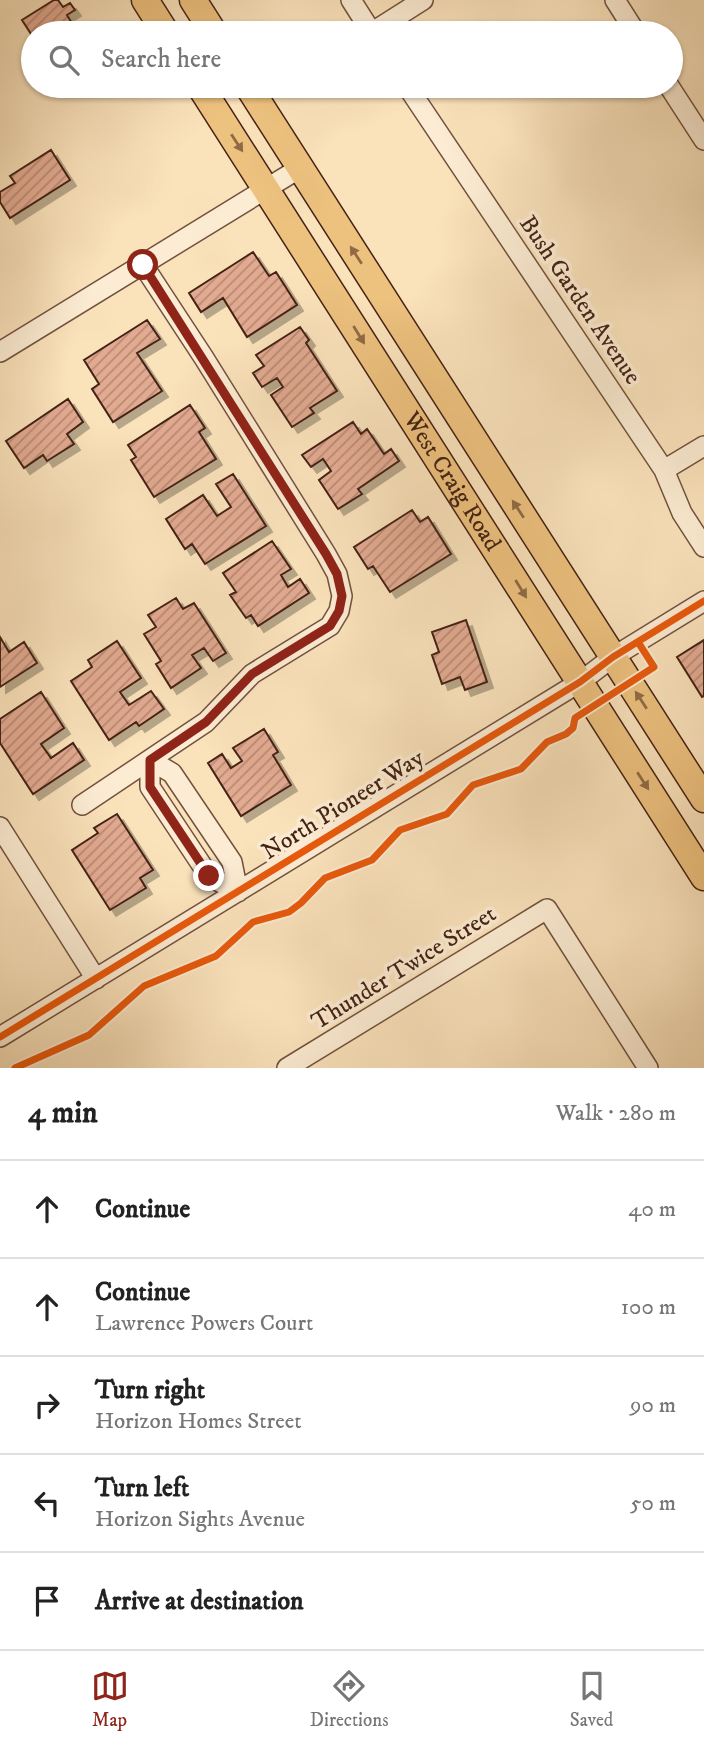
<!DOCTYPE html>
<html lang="en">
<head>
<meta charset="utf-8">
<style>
	body { margin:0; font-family:"IM FELL DW Pica",serif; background:#f2f2f2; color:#222 }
	.stop { position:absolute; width:21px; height:21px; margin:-16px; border:5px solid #8f2418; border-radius:50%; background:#fff }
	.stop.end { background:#8f2418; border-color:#fff; box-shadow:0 2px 7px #0008 }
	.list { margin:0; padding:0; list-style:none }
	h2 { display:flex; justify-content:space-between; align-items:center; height:91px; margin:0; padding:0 28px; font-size:30px }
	h2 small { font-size:23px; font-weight:400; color:#767676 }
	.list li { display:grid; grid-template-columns:46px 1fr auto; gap:21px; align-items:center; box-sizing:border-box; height:98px; padding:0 28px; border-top:2px solid #e0e0e0 }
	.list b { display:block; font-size:26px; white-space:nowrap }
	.list p { margin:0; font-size:23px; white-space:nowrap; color:#767676 }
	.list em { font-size:23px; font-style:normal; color:#767676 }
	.icon { flex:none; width:38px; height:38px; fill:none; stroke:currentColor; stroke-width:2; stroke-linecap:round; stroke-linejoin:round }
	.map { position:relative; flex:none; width:704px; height:1068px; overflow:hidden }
	.search { position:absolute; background:#fff; box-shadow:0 2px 5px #0004; left:21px; right:21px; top:21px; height:77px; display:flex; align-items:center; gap:18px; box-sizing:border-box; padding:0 24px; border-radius:38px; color:#767676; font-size:26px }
	.sheet { height:581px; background:#fff }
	nav { display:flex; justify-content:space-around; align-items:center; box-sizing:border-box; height:98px; border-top:2px solid #e0e0e0; background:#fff; font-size:19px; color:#767676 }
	nav a { display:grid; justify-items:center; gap:4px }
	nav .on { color:#8f2418 }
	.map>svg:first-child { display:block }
	.building { fill:url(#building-hatch); stroke:#442214; stroke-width:2; filter:url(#shadow) }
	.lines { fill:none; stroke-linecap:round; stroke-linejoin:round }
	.minor-casing { stroke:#72523e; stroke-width:22 }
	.major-casing { stroke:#442214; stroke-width:29 }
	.minor { stroke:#fcecd3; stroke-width:19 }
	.major { stroke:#edc17e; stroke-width:26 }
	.cycleway-casing { stroke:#fcecd3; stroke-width:11 }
	.cycleway { stroke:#e8590c; stroke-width:7 }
	.oneway { fill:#906a44 }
	.route { stroke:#8f2418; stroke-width:9 }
	.labels { text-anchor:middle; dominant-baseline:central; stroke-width:7; stroke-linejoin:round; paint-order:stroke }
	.street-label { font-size:24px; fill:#442214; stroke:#fcecd3 }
</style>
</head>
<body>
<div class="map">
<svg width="704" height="1068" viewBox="0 0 704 1068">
	<defs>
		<pattern id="building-hatch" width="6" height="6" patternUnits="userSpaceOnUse" patternTransform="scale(1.75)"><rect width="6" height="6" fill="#e2aa91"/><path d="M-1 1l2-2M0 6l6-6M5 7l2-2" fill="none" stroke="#b98a75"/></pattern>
		<filter id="shadow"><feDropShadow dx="6" dy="6" stdDeviation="0" flood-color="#0004"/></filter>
	</defs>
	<rect width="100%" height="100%" fill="#fae2bb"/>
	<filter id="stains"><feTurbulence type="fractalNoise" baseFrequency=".00286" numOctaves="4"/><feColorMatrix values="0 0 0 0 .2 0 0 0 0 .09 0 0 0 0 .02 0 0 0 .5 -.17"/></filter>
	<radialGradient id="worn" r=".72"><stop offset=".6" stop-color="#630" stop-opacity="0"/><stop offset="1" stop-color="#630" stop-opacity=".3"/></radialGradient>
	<path class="building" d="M54 0H58L63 7 70 3 75 10 67 15 73 25 59 33H33V37L22 20Z
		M51 150 70 180 10 218 0 202V192L15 183 10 176Z
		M253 252 269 276 276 272 297 305 247 337 223 298 201 312 189 293Z
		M147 320 160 339 137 353 162 391 113 422 92 389 99 384 84 360Z
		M300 327 309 340 306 343 337 391 310 408 314 413 292 427 271 395 283 387 277 378 262 387 253 373 264 366 256 355Z
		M68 399 83 422 67 434 74 444 47 461 43 455 24 468 6 441Z
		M190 405 205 428 199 432 216 459 154 497 131 460 136 457 128 445Z
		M353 422 361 434 367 429 384 454 391 449 399 461 358 489 362 494 338 509 319 480 331 471 323 459 311 467 302 455Z
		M233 474 266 526 205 564 192 544 185 549 166 519 203 495 217 516 231 507 216 484Z
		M412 510 420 522 428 517 451 554 390 592 373 566 368 569 354 547Z
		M272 541 291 569 281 575 288 587 300 579 309 593 258 626 251 615 246 618 230 595 236 592 223 573Z
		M176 598 183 609 194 603 226 653 213 661 204 648 192 655 201 668 171 688 156 664 161 661 144 634 156 627 148 615Z
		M466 620 487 682 465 690 460 677 442 684 432 655 439 652 432 632Z
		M0 637 9 652 24 642 37 663 0 687Z
		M704 640V696L702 697 677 657Z
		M117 641 141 678 120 692 129 705 151 691 164 709 139 726 136 722 109 740 71 681 92 667 88 660Z
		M41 692 64 728 41 744 51 758 73 743 84 760 33 794 0 743V719Z
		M264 729 278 752 273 755 291 785 241 816 208 763 222 754 231 768 242 761 233 748Z
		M117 814 153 870 140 878 146 888 110 910 72 850 98 833 94 828Z"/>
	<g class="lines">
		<defs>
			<path id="minor" d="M351 0 372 33
				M615 0 636 33
				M371 33 423 0
				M407 86 664 470 682 513 704 547
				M669 86 704 140
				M0 352 300 168
				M664 470 704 446
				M150 760 172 773 232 862 238 892 209 876 150 787Z
				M82 805 206 722 252 674 330 626 339 611 342 596 337 574 326 554 204 358 143 265
				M0 827 96 979
				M0 1037 580 682 613 657 704 601
				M287 1068 547 909 648 1068"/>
			<g id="major">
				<path d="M145 0 166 33"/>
				<path d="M193 0 214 33"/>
				<path id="s1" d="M200 86 704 877"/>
				<path d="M248 86 704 799"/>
			</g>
		</defs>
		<use href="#minor" class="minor-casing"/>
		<use href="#major" class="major-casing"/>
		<use href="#minor" class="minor"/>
		<use href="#major" class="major"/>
		<defs>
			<path id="cycleway" d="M0 1037 580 682 613 657 704 601
				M15 1068 89 1035 144 986 216 956 253 922 289 912 301 903 325 878 372 860 400 830 447 814 473 785 521 769 547 742 566 734 573 728 575 718 654 667 638 642"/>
		</defs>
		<use href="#cycleway" class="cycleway-casing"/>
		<use href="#cycleway" class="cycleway"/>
	</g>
	<defs><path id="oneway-solid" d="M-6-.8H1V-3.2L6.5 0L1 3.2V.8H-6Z" transform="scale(1.75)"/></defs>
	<g class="oneway">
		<use href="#oneway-solid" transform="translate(237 143) rotate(57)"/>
		<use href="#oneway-solid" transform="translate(356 255) rotate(-123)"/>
		<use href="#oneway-solid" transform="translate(359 335) rotate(58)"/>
		<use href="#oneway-solid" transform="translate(518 509) rotate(-123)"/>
		<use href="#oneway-solid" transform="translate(521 589) rotate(58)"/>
		<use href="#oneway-solid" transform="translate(641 700) rotate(-123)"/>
		<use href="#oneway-solid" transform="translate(643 781) rotate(57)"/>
	</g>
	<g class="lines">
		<path class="route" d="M143 265 326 554 337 574 342 596 339 611 330 626 252 674 206 722 150 760V787L209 876"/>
	</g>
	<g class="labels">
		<g class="street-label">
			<text transform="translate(580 300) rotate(56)">Bush Garden Avenue</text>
			<text stroke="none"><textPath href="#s1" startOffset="469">West Craig Road</textPath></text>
			<text transform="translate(343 805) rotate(-32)">North Pioneer Way</text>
			<text transform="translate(404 968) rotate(-32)">Thunder Twice Street</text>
		</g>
	</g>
	<rect width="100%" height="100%" filter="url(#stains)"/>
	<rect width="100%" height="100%" fill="url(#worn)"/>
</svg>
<div class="stop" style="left:143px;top:265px"></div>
<div class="stop end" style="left:209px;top:876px"></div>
<div class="search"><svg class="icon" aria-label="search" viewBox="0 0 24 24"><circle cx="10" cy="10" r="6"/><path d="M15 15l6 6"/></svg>Search here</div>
</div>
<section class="sheet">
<h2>4 min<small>Walk · 280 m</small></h2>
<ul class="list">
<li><svg class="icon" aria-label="ahead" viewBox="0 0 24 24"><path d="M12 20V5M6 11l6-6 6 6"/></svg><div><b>Continue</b></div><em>40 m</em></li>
<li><svg class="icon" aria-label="ahead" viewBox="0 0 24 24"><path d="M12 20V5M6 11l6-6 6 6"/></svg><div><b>Continue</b><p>Lawrence Powers Court</p></div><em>100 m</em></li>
<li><svg class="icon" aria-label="right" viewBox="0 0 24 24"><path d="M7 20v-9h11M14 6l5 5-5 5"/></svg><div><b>Turn right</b><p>Horizon Homes Street</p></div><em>90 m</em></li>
<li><svg class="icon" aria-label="left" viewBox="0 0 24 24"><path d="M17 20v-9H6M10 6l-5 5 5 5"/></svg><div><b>Turn left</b><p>Horizon Sights Avenue</p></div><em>50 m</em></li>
<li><svg class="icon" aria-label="arrive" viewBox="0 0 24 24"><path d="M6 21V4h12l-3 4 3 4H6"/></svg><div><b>Arrive at destination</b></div></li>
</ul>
</section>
<nav>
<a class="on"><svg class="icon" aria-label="map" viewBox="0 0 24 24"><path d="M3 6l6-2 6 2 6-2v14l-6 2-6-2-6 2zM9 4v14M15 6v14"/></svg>Map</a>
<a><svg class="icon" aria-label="directions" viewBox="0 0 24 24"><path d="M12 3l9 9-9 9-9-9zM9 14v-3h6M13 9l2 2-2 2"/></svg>Directions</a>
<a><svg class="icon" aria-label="saved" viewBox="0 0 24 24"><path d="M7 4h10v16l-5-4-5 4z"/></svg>Saved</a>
</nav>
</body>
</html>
